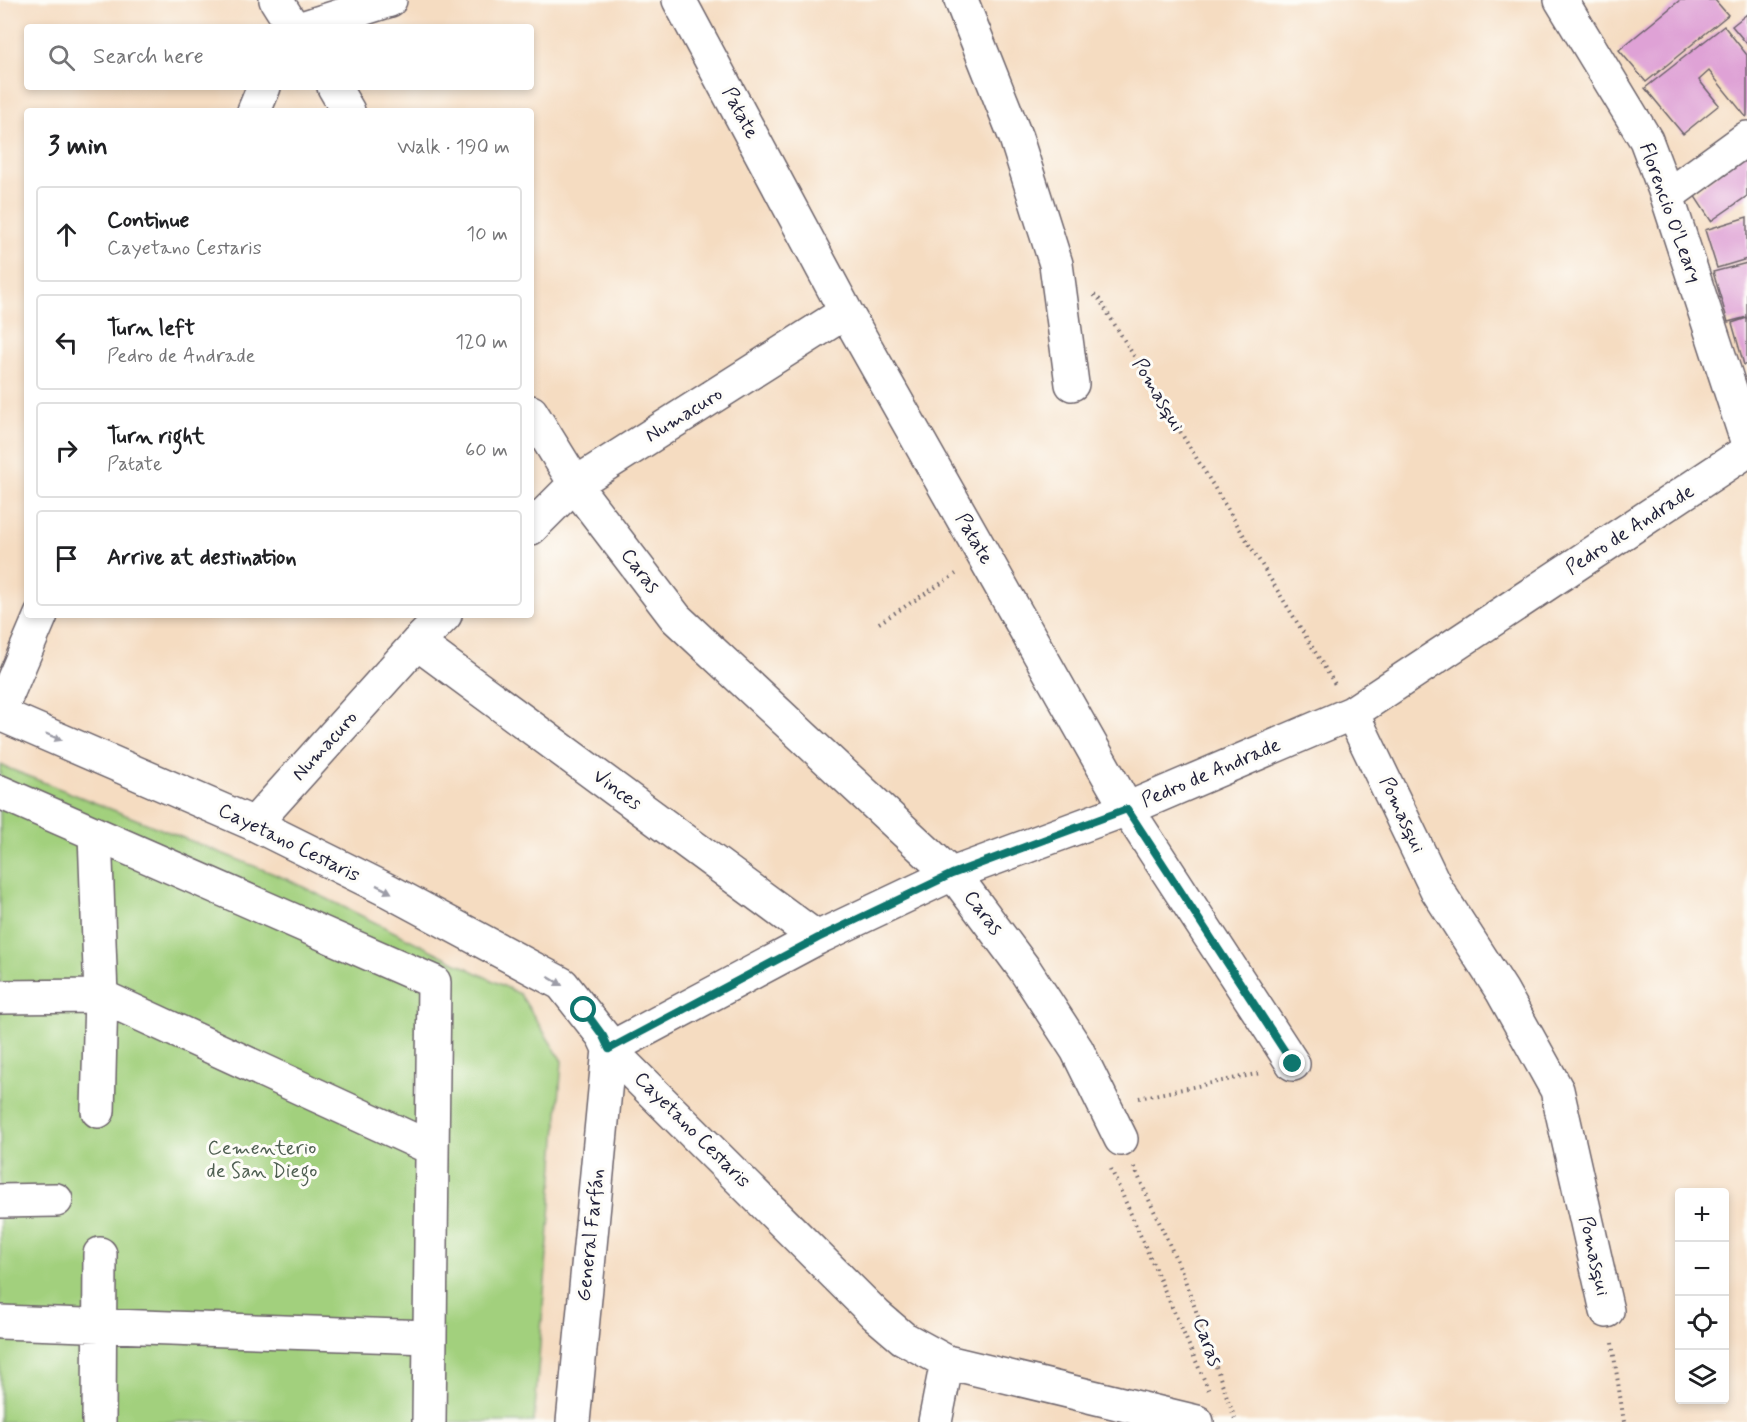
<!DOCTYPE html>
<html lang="en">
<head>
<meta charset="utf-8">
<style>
	body { margin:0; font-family:Mynerve,sans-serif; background:#f6f6f6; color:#202124 }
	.controls { position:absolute; right:18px; bottom:18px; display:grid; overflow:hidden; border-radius:6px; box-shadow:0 3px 9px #0003 }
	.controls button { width:54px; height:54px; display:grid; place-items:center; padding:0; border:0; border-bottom:2px solid #e0e0e0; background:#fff; color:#202124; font:30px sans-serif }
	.stop { position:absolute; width:18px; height:18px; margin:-14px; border:4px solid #0f766e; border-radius:50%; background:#fff }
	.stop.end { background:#0f766e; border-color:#fff; box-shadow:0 2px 6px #0008 }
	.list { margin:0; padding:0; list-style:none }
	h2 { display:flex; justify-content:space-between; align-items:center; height:78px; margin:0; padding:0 24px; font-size:26px }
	h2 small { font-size:20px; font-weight:400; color:#757577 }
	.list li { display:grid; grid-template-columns:39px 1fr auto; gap:18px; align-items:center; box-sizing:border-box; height:96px; margin:0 12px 12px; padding:0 12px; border:2px solid #e0e0e0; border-radius:6px }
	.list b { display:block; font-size:22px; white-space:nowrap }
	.list p { margin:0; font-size:20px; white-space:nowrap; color:#757577 }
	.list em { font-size:20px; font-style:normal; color:#757577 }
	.icon { flex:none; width:33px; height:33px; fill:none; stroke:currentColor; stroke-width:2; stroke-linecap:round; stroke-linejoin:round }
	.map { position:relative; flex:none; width:1747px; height:1422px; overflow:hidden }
	.search { position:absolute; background:#fff; box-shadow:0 3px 9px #0003; left:24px; top:24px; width:510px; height:66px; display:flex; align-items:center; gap:15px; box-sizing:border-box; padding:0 21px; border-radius:6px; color:#757577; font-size:22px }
	.panel { position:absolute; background:#fff; box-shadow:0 3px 9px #0003; left:24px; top:108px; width:510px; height:510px; border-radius:6px }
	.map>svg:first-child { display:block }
	.green { fill:#a2d07d; stroke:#62795c; stroke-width:1.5 }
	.building { fill:#dfa2d6 }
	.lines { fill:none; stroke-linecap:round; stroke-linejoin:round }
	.minor-casing { stroke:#6c636a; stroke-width:36 }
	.path { stroke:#6c636a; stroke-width:4; stroke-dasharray:1.5 4.5; stroke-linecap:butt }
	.minor { stroke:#fff; stroke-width:33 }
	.oneway { fill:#9c9ca7 }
	.route { stroke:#0f766e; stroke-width:8 }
	.labels { text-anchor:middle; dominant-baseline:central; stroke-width:6; stroke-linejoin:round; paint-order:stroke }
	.street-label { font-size:20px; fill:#22223b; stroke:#fdfcf7 }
	.park-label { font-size:20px; fill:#4f5f52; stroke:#fdfcf7 }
</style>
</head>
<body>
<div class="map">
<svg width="1747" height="1422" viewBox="0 0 1747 1422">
	<rect width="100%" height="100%" fill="#fdfcf7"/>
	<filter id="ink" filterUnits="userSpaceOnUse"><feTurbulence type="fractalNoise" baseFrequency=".0167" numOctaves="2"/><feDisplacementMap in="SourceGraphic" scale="12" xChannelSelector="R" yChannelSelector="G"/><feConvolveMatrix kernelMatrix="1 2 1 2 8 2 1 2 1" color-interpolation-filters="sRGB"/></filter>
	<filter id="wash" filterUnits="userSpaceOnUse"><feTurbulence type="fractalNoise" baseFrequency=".008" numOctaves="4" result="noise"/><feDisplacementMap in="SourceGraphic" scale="24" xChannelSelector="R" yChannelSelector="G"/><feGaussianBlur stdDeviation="1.35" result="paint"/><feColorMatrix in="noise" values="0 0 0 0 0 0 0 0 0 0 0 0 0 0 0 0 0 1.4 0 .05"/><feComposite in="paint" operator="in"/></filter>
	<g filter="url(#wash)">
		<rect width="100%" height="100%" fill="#f5dcc1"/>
		<path class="green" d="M0 765 289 880 520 994 562 1061 534 1422H0Z"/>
		<g id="blocks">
			<path class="building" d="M1680 0H1715L1728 15 1646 82 1619 50Z
				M1747 14V44L1732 26Z
				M1724 26 1747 55V116L1746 117 1709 71 1699 80 1719 105 1683 134 1645 88Z
				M1747 147V196L1711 221 1694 195Z
				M1747 217V259L1717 268 1705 230Z
				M1747 263V317L1728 322 1713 272Z
				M1747 318V364L1744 365 1732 323Z"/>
		</g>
	</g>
	<g filter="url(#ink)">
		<use href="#blocks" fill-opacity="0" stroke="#6c636a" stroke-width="1.5"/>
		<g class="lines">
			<defs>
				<path id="minor" d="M276 0 293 27
					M679 0 846 312 1127 809 1293 1064
					M961 0 1016 138 1056 264 1072 384
					M1561 0 1646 140 1667 196 1747 441
					M305 27 390 0
					M334 87 348 111
					M254 111 264 87
					M1667 196 1747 138
					M531 412 583 496 676 618 961 884 1025 970 1077 1050 1121 1139
					M531 528 575 484 846 312
					M417 643 817 938
					M0 711 41 615
					M1352 713 1437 890 1502 991 1557 1090 1607 1311
					M0 714 254 824 389 891 562 984 603 1036 609 1049 876 1315 903 1338 947 1362 1197 1422
					M0 792 434 982 429 1422
					M254 824 417 643 445 615
					M95 834 101 996 98 1111
					M0 997 101 996 431 1148
					M609 1049 817 938 952 874 1127 809 1352 713 1747 451
					M0 1201 56 1200
					M0 1322 429 1337
					M99 1422 100 1254
					M573 1422 609 1049
					M935 1422 947 1362"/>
			</defs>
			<use href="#minor" class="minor-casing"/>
			<path class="path" d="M1094 295 1099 299 1336 686
				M879 623 956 574
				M1139 1098 1261 1073
				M1134 1167 1182 1272 1236 1422
				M1111 1169 1210 1393
				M1612 1343 1624 1422"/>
			<use href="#minor" class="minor"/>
		</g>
		<defs><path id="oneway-solid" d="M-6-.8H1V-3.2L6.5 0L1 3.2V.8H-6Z" transform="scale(1.5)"/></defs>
		<g class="oneway">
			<use href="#oneway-solid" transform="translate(54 737) rotate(23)"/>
			<use href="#oneway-solid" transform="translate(384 889) rotate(27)"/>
			<use href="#oneway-solid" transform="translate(555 981) rotate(31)"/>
		</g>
	</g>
	<g class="lines" filter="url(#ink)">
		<path class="route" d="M584 1010 603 1036 609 1049 818 938 952 874 1127 809 1293 1064"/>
	</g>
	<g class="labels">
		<g class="street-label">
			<text transform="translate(740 113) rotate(62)">Patate</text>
			<text transform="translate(1670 213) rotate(70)">Florencio O'Leary</text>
			<text transform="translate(1158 395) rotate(59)">Pomasqui</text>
			<text transform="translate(684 415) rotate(-32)">Numacuro</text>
			<text transform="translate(1630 530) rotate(-33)">Pedro de Andrade</text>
			<text transform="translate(974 539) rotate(60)">Patate</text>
			<text transform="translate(640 571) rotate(53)">Caras</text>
			<text transform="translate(325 746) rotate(-48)">Numacuro</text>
			<text transform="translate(1211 773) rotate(-23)">Pedro de Andrade</text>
			<text transform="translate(617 790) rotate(36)">Vinces</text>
			<text transform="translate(1402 815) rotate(65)">Pomasqui</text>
			<text transform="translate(289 843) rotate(26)">Cayetano Cestaris</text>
			<text transform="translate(983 913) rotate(53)">Caras</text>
			<text transform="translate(692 1130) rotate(45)">Cayetano Cestaris</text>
			<text transform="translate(591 1235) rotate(-84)">General Farfán</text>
			<text transform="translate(1594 1256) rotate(77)">Pomasqui</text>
			<text transform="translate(1207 1342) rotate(70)">Caras</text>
		</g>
		<g class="park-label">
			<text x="262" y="1148">Cementerio<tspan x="262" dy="23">de San Diego</tspan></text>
		</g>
	</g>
</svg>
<div class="controls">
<button>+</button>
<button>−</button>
<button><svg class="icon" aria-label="locate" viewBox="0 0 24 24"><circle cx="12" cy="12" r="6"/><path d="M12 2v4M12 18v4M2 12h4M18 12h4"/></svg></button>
<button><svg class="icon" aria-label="layers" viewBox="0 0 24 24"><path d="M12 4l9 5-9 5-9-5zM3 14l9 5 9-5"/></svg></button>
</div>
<div class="stop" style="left:584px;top:1010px"></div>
<div class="stop end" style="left:1293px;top:1064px"></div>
<div class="search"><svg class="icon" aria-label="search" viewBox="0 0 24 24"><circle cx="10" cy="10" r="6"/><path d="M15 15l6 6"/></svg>Search here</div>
<section class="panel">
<h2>3 min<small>Walk · 190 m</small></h2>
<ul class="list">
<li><svg class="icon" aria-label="ahead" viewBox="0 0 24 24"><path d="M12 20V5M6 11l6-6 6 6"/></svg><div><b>Continue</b><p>Cayetano Cestaris</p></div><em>10 m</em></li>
<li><svg class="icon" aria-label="left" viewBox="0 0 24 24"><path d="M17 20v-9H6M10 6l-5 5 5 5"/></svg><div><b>Turn left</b><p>Pedro de Andrade</p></div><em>120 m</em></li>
<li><svg class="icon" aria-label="right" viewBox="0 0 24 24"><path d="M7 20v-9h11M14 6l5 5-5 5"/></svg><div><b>Turn right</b><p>Patate</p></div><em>60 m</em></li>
<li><svg class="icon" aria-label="arrive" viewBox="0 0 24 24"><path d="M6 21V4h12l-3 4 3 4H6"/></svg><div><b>Arrive at destination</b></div></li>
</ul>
</section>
</div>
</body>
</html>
